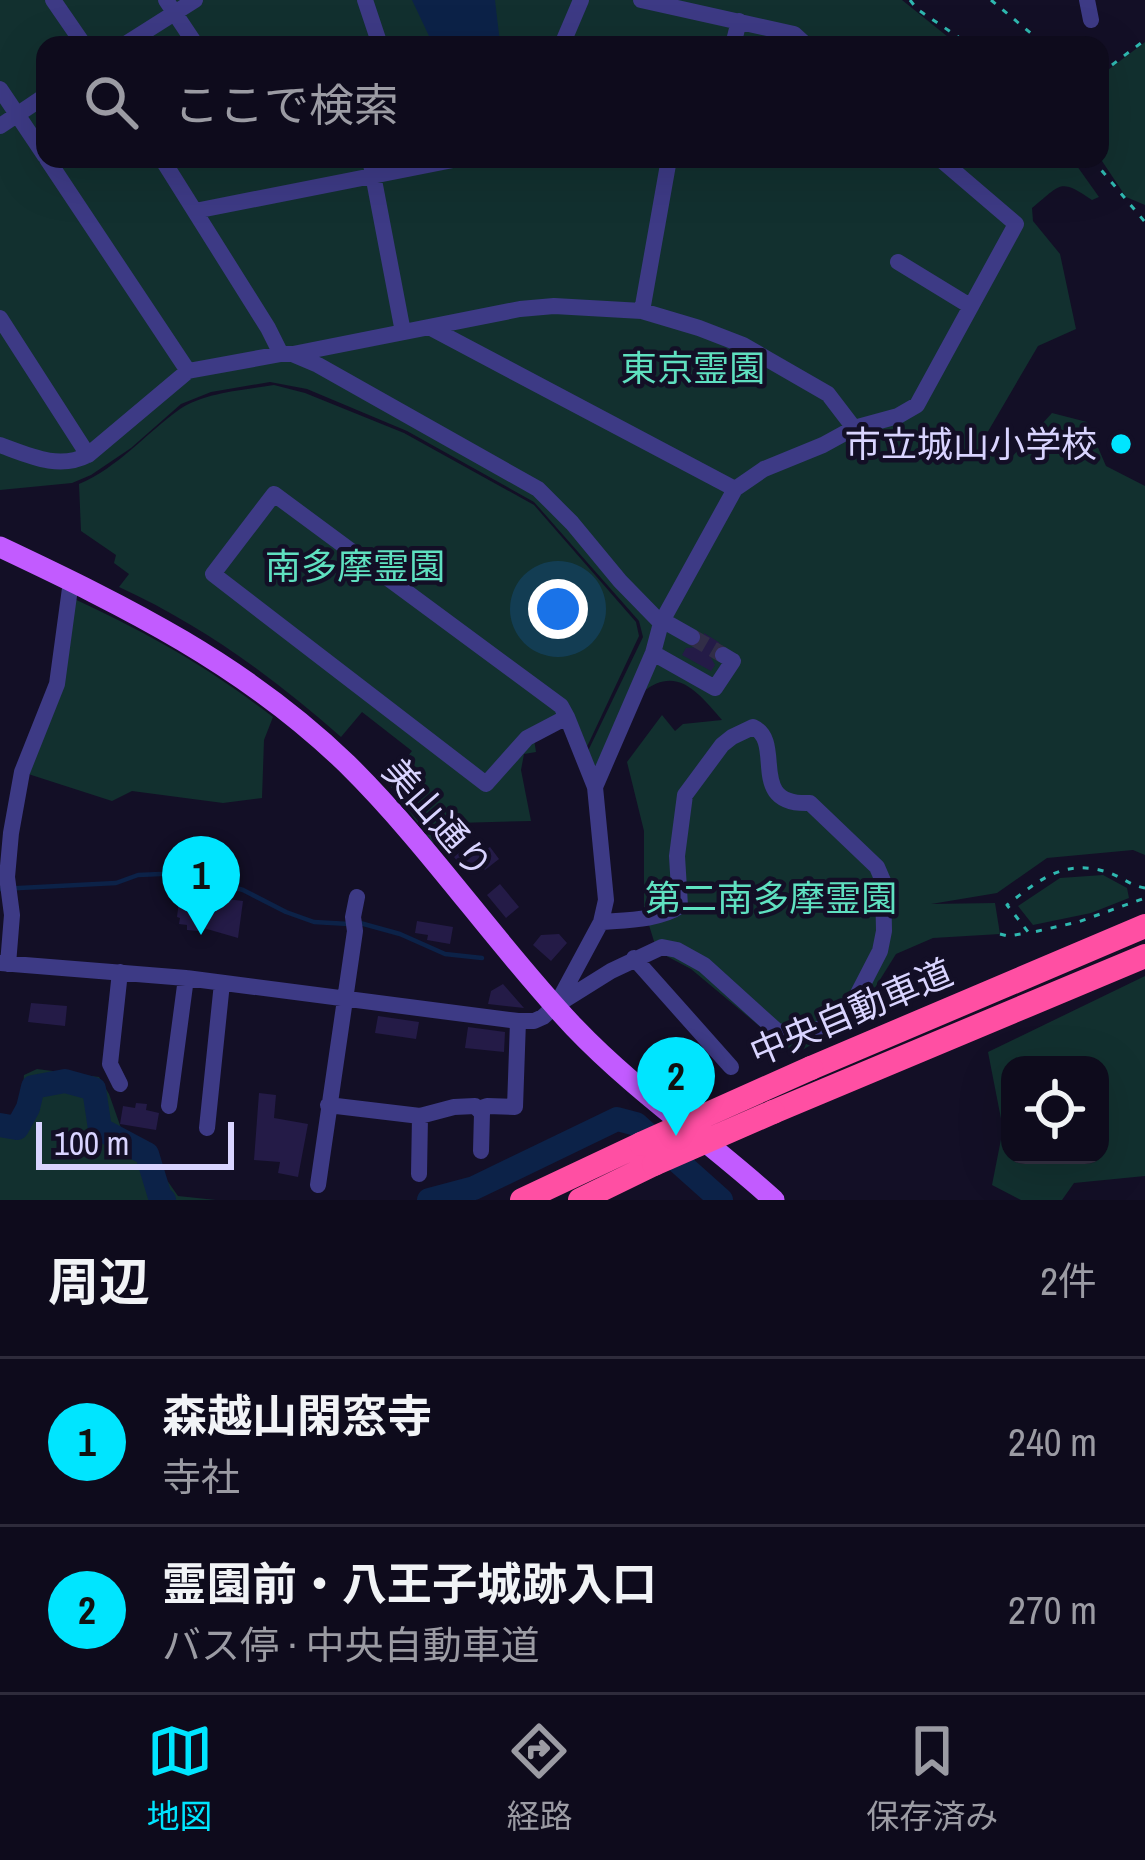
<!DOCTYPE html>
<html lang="ja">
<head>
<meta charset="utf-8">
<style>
	body { margin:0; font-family:"Archivo Narrow","Noto Sans JP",sans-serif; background:#1c1929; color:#f1f3f6 }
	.controls { position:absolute; right:36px; bottom:36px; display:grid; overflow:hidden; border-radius:24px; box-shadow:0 12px 48px #0002 }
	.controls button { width:108px; height:108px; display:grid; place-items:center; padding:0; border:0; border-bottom:3px solid #2e2b3b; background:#0e0b1c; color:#f1f3f6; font:60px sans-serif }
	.scale { position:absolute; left:36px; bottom:30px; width:198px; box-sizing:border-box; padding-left:12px; border:6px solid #d9d4ff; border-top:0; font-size:33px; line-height:42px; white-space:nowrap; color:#d9d4ff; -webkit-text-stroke:9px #130f26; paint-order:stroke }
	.you { position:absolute; left:558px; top:609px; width:42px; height:42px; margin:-30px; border:9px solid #fff; border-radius:50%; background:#1a73e8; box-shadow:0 0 0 18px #1a73e833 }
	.badge { display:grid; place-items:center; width:78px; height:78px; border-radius:50%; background:#00e5ff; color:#111; font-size:39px; font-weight:700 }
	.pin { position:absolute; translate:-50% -99px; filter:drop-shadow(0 3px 6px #0008) }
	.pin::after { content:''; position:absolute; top:63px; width:42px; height:36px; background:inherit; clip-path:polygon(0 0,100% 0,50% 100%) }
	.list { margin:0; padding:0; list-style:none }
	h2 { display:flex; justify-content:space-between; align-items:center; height:156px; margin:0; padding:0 48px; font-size:51px }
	h2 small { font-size:39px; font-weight:400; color:#9b9ba3 }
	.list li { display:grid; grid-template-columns:78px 1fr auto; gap:36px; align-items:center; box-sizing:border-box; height:168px; padding:0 48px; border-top:3px solid #2e2b3b }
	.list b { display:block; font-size:45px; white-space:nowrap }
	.list p { margin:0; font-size:39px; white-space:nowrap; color:#9b9ba3 }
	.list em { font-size:39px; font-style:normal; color:#9b9ba3 }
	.icon { flex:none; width:66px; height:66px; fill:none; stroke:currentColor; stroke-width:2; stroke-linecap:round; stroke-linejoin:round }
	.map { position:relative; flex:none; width:1145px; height:1200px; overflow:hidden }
	.search { position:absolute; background:#0e0b1c; box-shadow:0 12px 48px #0002; left:36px; right:36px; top:36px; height:132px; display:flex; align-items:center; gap:30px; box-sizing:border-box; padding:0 42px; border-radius:24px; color:#9b9ba3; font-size:45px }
	.sheet { height:492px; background:#0e0b1c }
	nav { display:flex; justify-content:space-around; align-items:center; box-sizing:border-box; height:168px; border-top:3px solid #2e2b3b; background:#0e0b1c; font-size:33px; color:#9b9ba3 }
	nav a { display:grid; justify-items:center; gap:6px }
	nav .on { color:#00e5ff }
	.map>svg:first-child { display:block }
	.green { fill:#12302f; fill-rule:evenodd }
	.water { fill:#0c2248 }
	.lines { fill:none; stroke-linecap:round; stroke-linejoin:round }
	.stream { stroke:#0c2248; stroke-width:4.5 }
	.river { stroke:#0c2248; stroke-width:24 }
	.building { fill:#241b47 }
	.minor-tunnel { stroke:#312d47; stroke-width:16; stroke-dasharray:16 8; stroke-linecap:butt }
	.path { stroke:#2fb8b0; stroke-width:3; stroke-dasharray:6 9; stroke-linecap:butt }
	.minor { stroke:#3d3a85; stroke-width:16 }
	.major { stroke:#c25bff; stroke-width:21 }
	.highway { stroke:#ff4fa3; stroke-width:24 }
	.highway-bridge { stroke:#ff4fa3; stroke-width:24 }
	.poi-dot { fill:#00e5ff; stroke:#130f26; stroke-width:4.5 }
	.labels { text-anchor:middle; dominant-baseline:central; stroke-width:9; stroke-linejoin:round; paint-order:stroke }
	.park-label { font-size:36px; fill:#5fe0c0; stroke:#130f26 }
	.poi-label { font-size:36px; fill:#d9d4ff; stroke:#130f26; text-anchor:end }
	.street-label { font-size:36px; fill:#d9d4ff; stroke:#130f26 }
</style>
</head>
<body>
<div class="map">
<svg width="1145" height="1200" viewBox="0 0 1145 1200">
	<rect width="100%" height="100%" fill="#130f26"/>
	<path class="green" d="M0 0H902L958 45H45V159H1072L1099 197 1092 200C1059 178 1062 184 1032 208L1033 221 1060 254 1076 329 1038 346 983 440 1009 460 1052 413 1087 422 1106 466 1145 486V855L1133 850 1047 858 997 893 931 904 995 903 1000 934 933 938 896 954 856 1018 794 1055 691 969 657 951 644 909V831L627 762 662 715 675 731 683 724 722 720C700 695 677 663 642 693L598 783 586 755 643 637 639 621 534 502 407 431 307 389 270 382 211 392 181 404 131 448 91 475 72 483 0 490Z
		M1145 42V205L1126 197 1100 158V76Z
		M274 385 305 393 404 433 534 505 636 622 639 636 585 751 572 721 534 739 536 752 524 754 521 770 531 821 456 823 433 843 387 782 412 751 362 712 341 737C273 677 202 625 119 587L129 574 114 563 116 555 81 531 79 484C119 467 145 434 180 409 206 392 244 390 274 385Z
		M70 597C146 632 207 666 273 717L264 740 262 798 223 803 132 791 112 801 22 772 57 684Z
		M1103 875 1127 888 1129 898 1091 913 1033 925 1018 906 1060 878Z
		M1145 976V1176L1074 1183 1062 1200H1021L992 1185 1003 1129 988 1052ZM1010 1065H1100V1155H1010Z
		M37 1069 99 1077 109 1094 121 1128 139 1140 178 1196 216 1200H0V1136L4 1137 21 1110 24 1075Z"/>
	<path class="water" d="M412 0H495L500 43 451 45 429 36Z"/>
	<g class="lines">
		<path class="stream" d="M0 889 116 883 138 875 184 873 243 890 286 912 314 922 349 924
			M360 923 400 934 445 954 482 958
			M621 1111 624 1121"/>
		<path class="river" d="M0 1125 17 1128 28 1108 33 1087 65 1081 94 1089 100 1129 147 1154 160 1197 164 1200
			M429 1200 474 1188 617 1119 636 1124 721 1200"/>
	</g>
	<path class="building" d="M704 633 720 643 712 650 710 656 715 665 711 671 682 655 686 648 699 647 704 642Z
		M472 842 481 853 490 847 499 859 485 870 483 868 477 873 472 867 466 872 454 857Z
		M500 884 519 907 506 918 487 895Z
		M180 893 243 901 238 938 200 927 198 931 187 930V925L179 924 180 918 177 917Z
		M417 921 453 927 450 944 427 940 428 935 415 933Z
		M559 934 567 943 551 961 533 945 541 935Z
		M503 984 524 1008 488 1004 491 991Z
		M31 1003 67 1006 65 1026 28 1022Z
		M378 1016 419 1022 416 1039 375 1033Z
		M468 1027 505 1032 504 1052 465 1048Z
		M259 1093 276 1095 274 1118 308 1124 298 1177 278 1173 280 1162 254 1160Z
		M136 1103 147 1104 146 1110 159 1113 156 1130 120 1124 123 1106 135 1108Z"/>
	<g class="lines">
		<path class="minor-tunnel" d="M692 637 723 655"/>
		<path class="path" d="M910 0 917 9 970 45
			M991 0 1045 45
			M1100 74 1145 40
			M1092 159 1145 222
			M1145 888C1132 886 1123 878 1110 873 1066 858 1041 878 1007 905L1029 933 1078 922 1145 898
			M1000 934 1008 936 1027 933"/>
		<path class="minor" d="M53 0 84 45
			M166 0 196 45
			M365 0 380 45
			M641 0 794 34 806 45
			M1087 0 1091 20
			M124 45 195 0
			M570 45 564 40 581 0
			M733 45 739 21
			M0 89 45 156
			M0 126 45 96
			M47 159 188 371
			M162 159 268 328 281 354
			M370 159 403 332
			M195 211 458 159
			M898 262 970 306
			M642 311 669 159
			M0 318 88 455
			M429 327 735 489
			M293 354 520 309 554 306 642 311 699 328 743 345 828 394 854 428
			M0 445C30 456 59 470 88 455L188 371 281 354H292L318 365 538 489 572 523 620 581 661 623
			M662 620 692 637
			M653 653 715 688 733 661 723 655
			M595 787 653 653 661 623 735 489 764 469 823 445 854 428 898 416 917 405 1016 224 940 159
			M634 958 731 1067
			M0 963 186 978 518 1021H534L543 1017 555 1006 611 971 662 947 677 950 704 965 777 1031 806 1036 848 1013 880 951 884 931 883 881 877 867 810 803C745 806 786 742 753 727L732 737 722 745 685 795 677 856 680 906C660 920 626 920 601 922
			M8 964 12 915 7 877 11 833 22 772 57 684 71 581
			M559 1000 601 922 606 900 595 787 567 717 561 706 274 494 213 574 486 784 527 738 567 717
			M120 1084 110 1064 120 972
			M328 1105 420 1116 454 1107 475 1106 482 1113 481 1151
			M169 1106 186 978
			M478 1109 487 1106 515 1107 518 1021
			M207 1128 222 983
			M419 1174 420 1116
			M318 1185 355 931 353 917 357 897"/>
		<path class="major" d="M0 547C127 607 245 665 347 764 429 845 495 943 574 1027 635 1091 709 1141 774 1200"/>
		<path class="highway" d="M811 1068 1145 926
			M773 1112 1145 956
			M522 1200 641 1144
			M580 1200 654 1164"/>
		<path class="highway-bridge" d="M641 1144 811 1068
			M654 1164 773 1112"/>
	</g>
	<circle class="poi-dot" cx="1121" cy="444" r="12"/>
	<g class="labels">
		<g class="park-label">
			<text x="693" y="368">東京霊園</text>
			<text x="355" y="566">南多摩霊園</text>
			<text x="771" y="898">第二南多摩霊園</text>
		</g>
		<g class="poi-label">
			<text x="1097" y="444">市立城山小学校</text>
		</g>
		<g class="street-label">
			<text transform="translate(438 818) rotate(49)">美山通り</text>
			<text transform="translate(851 1012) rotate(-23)">中央自動車道</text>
		</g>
	</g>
</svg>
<div class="controls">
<button><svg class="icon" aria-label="locate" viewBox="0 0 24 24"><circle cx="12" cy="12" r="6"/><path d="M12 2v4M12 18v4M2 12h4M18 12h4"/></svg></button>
</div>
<div class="scale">100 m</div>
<div class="you"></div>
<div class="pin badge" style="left:201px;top:935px">1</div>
<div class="pin badge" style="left:676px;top:1136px">2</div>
<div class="search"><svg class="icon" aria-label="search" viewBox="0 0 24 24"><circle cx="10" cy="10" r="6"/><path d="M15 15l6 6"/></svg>ここで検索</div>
</div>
<section class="sheet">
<h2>周辺<small>2件</small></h2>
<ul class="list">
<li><span class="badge">1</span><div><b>森越山閑窓寺</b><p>寺社</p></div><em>240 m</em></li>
<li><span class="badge">2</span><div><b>霊園前・八王子城跡入口</b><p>バス停 · 中央自動車道</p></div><em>270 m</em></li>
</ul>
</section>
<nav>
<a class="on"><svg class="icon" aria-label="map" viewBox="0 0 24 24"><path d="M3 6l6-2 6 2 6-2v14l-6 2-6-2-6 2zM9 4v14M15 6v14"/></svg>地図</a>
<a><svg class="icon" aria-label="directions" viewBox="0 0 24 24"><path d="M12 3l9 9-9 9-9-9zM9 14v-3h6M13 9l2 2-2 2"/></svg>経路</a>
<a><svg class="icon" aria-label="saved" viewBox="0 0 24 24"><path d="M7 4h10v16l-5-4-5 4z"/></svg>保存済み</a>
</nav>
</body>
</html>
